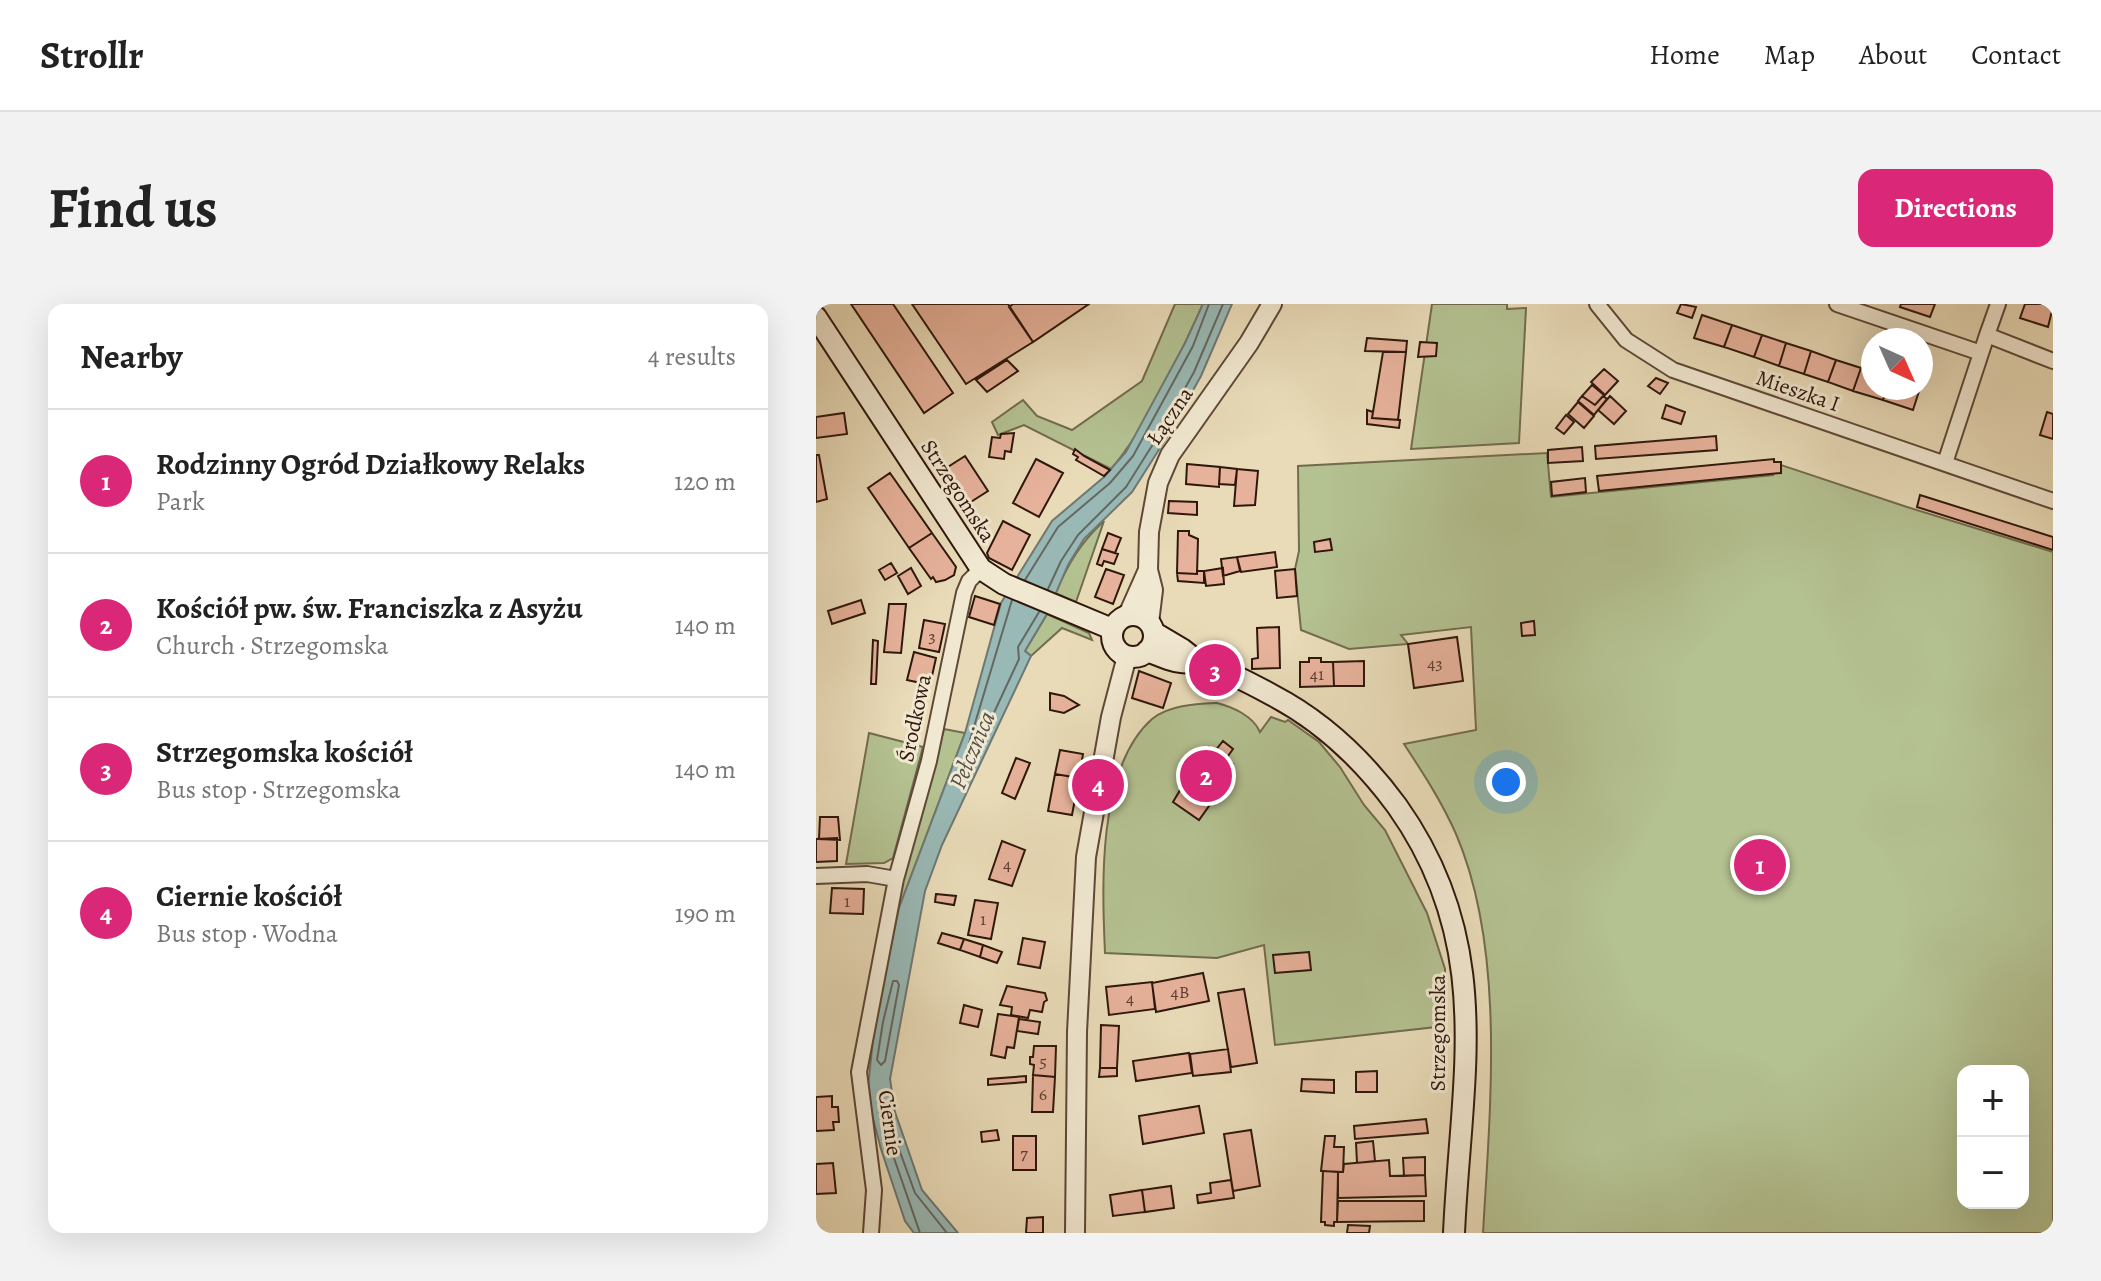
<!DOCTYPE html>
<html lang="en">
<head>
<meta charset="utf-8">
<style>
	body { margin:0; font-family:Alegreya,serif; background:#f2f2f2; color:#222 }
	.controls { position:absolute; right:24px; bottom:24px; display:grid; overflow:hidden; border-radius:16px; box-shadow:0 8px 32px #0002 }
	.controls button { width:72px; height:72px; display:grid; place-items:center; padding:0; border:0; border-bottom:2px solid #e0e0e0; background:#fff; color:#222; font:40px sans-serif }
	.compass { position:absolute; left:1045px; top:24px; width:72px; height:72px; border-radius:50%; background:#fff; box-shadow:0 8px 32px #0002; rotate:135deg }
	.you { position:absolute; left:690px; top:478px; width:28px; height:28px; margin:-20px; border:6px solid #fff; border-radius:50%; background:#1a73e8; box-shadow:0 0 0 12px #1a73e833 }
	.badge { display:grid; place-items:center; width:52px; height:52px; border-radius:50%; background:#db2777; color:#fff; font-size:26px; font-weight:700 }
	.pin { position:absolute; translate:-50% -50%; border:4px solid #fff; box-shadow:0 2px 8px #0006 }
	.list { margin:0; padding:0; list-style:none }
	h2 { display:flex; justify-content:space-between; align-items:center; height:104px; margin:0; padding:0 32px; font-size:34px }
	h2 small { font-size:26px; font-weight:400; color:#767676 }
	.list li { display:grid; grid-template-columns:52px 1fr auto; gap:24px; align-items:center; box-sizing:border-box; height:144px; padding:0 32px; border-top:2px solid #e0e0e0 }
	.list b { display:block; font-size:30px; white-space:nowrap }
	.list p { margin:0; font-size:26px; white-space:nowrap; color:#767676 }
	.list em { font-size:26px; font-style:normal; color:#767676 }
	.map { position:relative; flex:none; width:1237px; height:929px; overflow:hidden; border-radius:16px }
	header { display:flex; align-items:center; gap:48px; box-sizing:border-box; height:112px; padding:0 40px; background:#fff; border-bottom:2px solid #e0e0e0 }
	header strong { font-size:38px }
	nav { display:flex; gap:44px; margin-inline-start:auto; font-size:28px }
	.intro { display:flex; align-items:center; justify-content:space-between; box-sizing:border-box; height:192px; padding:0 48px }
	h1 { margin:0; font-size:56px }
	.button { padding:20px 36px; border-radius:16px; background:#db2777; color:#fff; font-size:28px; font-weight:700 }
	main { display:flex; gap:48px; padding:0 48px }
	aside { flex:1; background:#fff; border-radius:16px; box-shadow:0 8px 32px #0002 }
	.map>svg:first-child { display:block }
	.green { fill:#b4c191; stroke:#726c4e; stroke-width:2; fill-rule:evenodd }
	.water { fill:#99b9b6; stroke:#6f7872; stroke-width:2 }
	.lines { fill:none; stroke-linecap:round; stroke-linejoin:round }
	.shore { stroke:#646860; stroke-width:2 }
	.building { fill:#e7b29b; stroke:#2f170b; stroke-width:2 }
	.minor-casing { stroke:#5e4836; stroke-width:18 }
	.tertiary-casing { stroke:#5e4836; stroke-width:22 }
	.secondary-casing { stroke:#2f170b; stroke-width:24 }
	.minor { stroke:#f1e8d1; stroke-width:14 }
	.tertiary { stroke:#f1e8d1; stroke-width:18 }
	.secondary { stroke:#f1e8d1; stroke-width:20 }
	.labels { text-anchor:middle; dominant-baseline:central; stroke-width:6; stroke-linejoin:round; paint-order:stroke }
	.number-label { font-size:18px; fill:#5d3e2f }
	.street-label { font-size:22px; fill:#2f170b; stroke:#f1e8d1 }
	.water-label { font-size:24px; font-style:italic; fill:#545047; stroke:#f1e8d1 }
</style>
</head>
<body>
<header>
<strong>Strollr</strong>
<nav><a>Home</a><a>Map</a><a>About</a><a>Contact</a></nav>
</header>
<div class="intro"><h1>Find us</h1><a class="button">Directions</a></div>
<main>
<aside>
<h2>Nearby<small>4 results</small></h2>
<ul class="list">
<li><span class="badge">1</span><div><b>Rodzinny Ogród Działkowy Relaks</b><p>Park</p></div><em>120 m</em></li>
<li><span class="badge">2</span><div><b>Kościół pw. św. Franciszka z Asyżu</b><p>Church · Strzegomska</p></div><em>140 m</em></li>
<li><span class="badge">3</span><div><b>Strzegomska kościół</b><p>Bus stop · Strzegomska</p></div><em>140 m</em></li>
<li><span class="badge">4</span><div><b>Ciernie kościół</b><p>Bus stop · Wodna</p></div><em>190 m</em></li>
</ul>
</aside>
<div class="map">
<svg width="1237" height="929" viewBox="0 0 1237 929">
	<rect width="100%" height="100%" fill="#e9dbb8"/>
	<filter id="stains"><feTurbulence type="fractalNoise" baseFrequency=".0025" numOctaves="4"/><feColorMatrix values="0 0 0 0 .2 0 0 0 0 .09 0 0 0 0 .02 0 0 0 .5 -.17"/></filter>
	<radialGradient id="worn" r=".72"><stop offset=".6" stop-color="#630" stop-opacity="0"/><stop offset="1" stop-color="#630" stop-opacity=".3"/></radialGradient>
	<path class="green" d="M359 0H387C364 51 331 123 295 165L208 121 182 131 176 118 207 96 221 112 256 126 326 77Z
		M616 0H691V5L710 4 703 139 595 145Z
		M731 149 735 193 957 171 956 158 1091 203 1237 248V929H667C674 805 690 646 640 530 626 498 607 469 588 440L660 426 655 323 585 331 592 340 533 345 485 326 479 265 483 247 482 162ZM1147 767H1207V899H1147Z
		M288 217 260 298 239 289C253 259 264 239 288 217Z
		M231 310 273 329 276 336 246 324 215 352 209 347Z
		M401 399C417 403 437 412 444 428L455 413 469 418 472 416 503 438 524 463 548 501 569 526 611 609 629 665V722L459 741 448 641 401 654 289 649C286 582 281 464 336 415 353 401 380 400 401 399Z
		M128 425 149 429 83 604 59 717 80 600Z
		M53 429 107 443 77 554 68 559 30 560Z"/>
	<path class="water" d="M387 0H416L385 72 351 133 316 188 268 235 252 261 231 310 209 347 215 352 126 541 109 587 74 775 79 808 106 886 142 929H98L89 917 65 845 51 792 59 717 83 604 149 429 185 299 236 217 288 173 310 148 369 39Z"/>
	<g class="lines">
		<path class="shore" d="M209 276 242 223 294 179 317 152 377 42 393 0
			M232 285 245 257 262 231 310 183 344 129 378 68 407 0
			M196 296 148 456 150 460 155 458 203 355 202 343 223 308
			M77 677H81L83 681 69 757 65 761 61 756 67 718Z
			M104 929 69 828 71 824 76 826 99 889 131 929"/>
	</g>
	<path class="building" d="M35 0H77L137 89 108 109Z
		M96 0H192L217 38 150 80Z
		M197 0H273L217 38 193 3Z
		M865 0 880 3 876 14 861 9Z
		M1085 0H1119L1114 13 1084 3Z
		M1209 0H1227L1237 3 1232 23 1204 14Z
		M886 11 916 21 908 43 878 34Z
		M916 21 946 31 938 53 908 43Z
		M946 31 970 39 963 62 938 53Z
		M551 34 591 37 590 48 549 47Z
		M604 38 621 39 620 52 602 53Z
		M970 39 995 47 988 70 963 62Z
		M995 47 1020 56 1012 78 988 70Z
		M567 48H590L582 116 556 114Z
		M191 56 202 67 171 88 160 76Z
		M1020 56 1045 64 1037 87 1012 78Z
		M1045 64 1057 68V84H1071L1067 96 1037 87Z
		M788 65 802 77 789 91 775 78Z
		M840 74 852 79 844 90 832 82Z
		M776 81 788 91 779 101 766 92Z
		M1071 84H1104L1097 106 1067 96Z
		M766 92 779 101 787 92 791 95 778 111 762 97Z
		M794 92 810 107 798 120 782 106Z
		M762 98 778 112 768 124 752 110Z
		M850 101 869 108 865 120 846 114Z
		M551 106 557 108 556 114 584 116 583 124 551 120Z
		M1231 108 1237 110V135L1224 131Z
		M28 109 31 130 0 134V113Z
		M750 111 758 118 748 130 740 124Z
		M198 129 195 148 189 147 188 155 173 153 176 133 184 134 185 130Z
		M900 132 901 146 780 155 779 142Z
		M766 143 767 157 732 159V146Z
		M259 145 268 152 294 166 288 172 260 156 262 153 257 150Z
		M0 151H3L11 195 0 198Z
		M149 152 172 187 147 203 124 168Z
		M220 155 247 169 223 213 197 199Z
		M958 155V158H965V169L783 187 781 172Z
		M371 160 404 163 403 183 370 180Z
		M404 163 421 165 419 181 403 180Z
		M421 165 442 167 439 201 418 202Z
		M74 169 116 229 93 244 52 184Z
		M769 174 770 188 736 192 735 178Z
		M1104 191 1237 233V246L1101 203Z
		M353 197 381 198V211L352 209Z
		M187 217 214 231 196 266 173 254 171 249Z
		M362 227H373V231L382 235 381 270 361 269Z
		M116 229 140 263 138 271 129 276 120 278 117 273 115 275 93 244Z
		M292 229 305 234 299 249 286 245Z
		M514 235 516 246 499 248 498 238Z
		M286 245 302 250 298 260 288 257 286 262 281 260Z
		M459 248 461 263 425 268 421 253Z
		M421 253 424 267 407 272 405 255Z
		M75 259 81 269 69 276 63 266Z
		M95 264 105 282 92 290 82 272Z
		M407 264 408 280 390 282 388 267Z
		M290 265 308 271 297 300 279 293Z
		M479 265 481 292 461 294 459 267Z
		M381 267H388V279L362 277 361 269 381 270Z
		M159 292 184 300 178 321 153 313Z
		M45 296 49 309 16 320 12 307Z
		M73 300H90L85 349 68 348Z
		M108 316 129 320 123 348 103 344Z
		M718 317 719 331 706 332 705 319Z
		M463 323 464 364 436 365V355L442 354 441 324Z
		M641 333 647 377 598 384 592 340Z
		M57 336 62 337 60 380H55Z
		M98 348 120 354 114 381 91 376Z
		M493 354H505V358H517L518 382 484 383V358H493Z
		M548 357V382H518L517 358Z
		M323 367 355 379 347 404 316 394Z
		M234 389 248 392 263 401 248 409 234 406Z
		M407 437 417 445 410 455 417 460 394 492 398 495 383 516 357 498 376 466 369 461 376 449 384 455 393 443 399 447Z
		M244 446 267 450 263 474 239 470Z
		M200 454 214 459 199 495 186 489Z
		M239 470 263 474 256 511 232 507Z
		M4 513H22L24 536 3 535Z
		M21 534V557L0 558V535Z
		M186 537 209 546 196 582 173 575Z
		M16 584 48 585 47 610 14 609Z
		M120 590 140 592 138 601 119 598Z
		M159 596 182 599 175 635 152 631Z
		M126 629 148 635 144 646 122 639Z
		M207 634 229 638 224 664 202 660Z
		M148 635 167 641 164 653 144 646Z
		M167 641 186 648 181 659 164 653Z
		M493 648 495 666 459 669 457 651Z
		M387 669 393 697 340 708 336 679Z
		M336 678 339 705 293 711 290 683Z
		M191 682 229 689 231 696 228 698 226 708 214 706 212 714 195 711 196 703 184 701Z
		M428 685 441 759 415 763 402 689Z
		M148 701 166 706 162 723 144 719Z
		M182 710 203 713 198 744 191 743 189 754 175 751Z
		M203 715 224 718 222 730 201 727Z
		M285 721 303 722 301 764H284Z
		M218 742H240L239 773 217 771 218 761 214 760V753H217Z
		M412 745 415 768 377 772 374 750Z
		M373 749 376 769 320 777 317 757Z
		M284 764H301V772L283 773Z
		M561 767V788H540V768Z
		M217 771 239 773 237 808H216Z
		M210 772V778L172 781V775Z
		M486 775 518 776V789L485 787Z
		M16 792V803H22L23 818H17L18 826 0 827V793Z
		M383 802 388 829 327 840 323 812Z
		M610 815 612 829 539 835 538 822Z
		M181 826 183 836 166 838 165 828Z
		M435 826 444 882 417 887 408 830Z
		M197 832H220V866H197Z
		M509 832H519L518 843H528L527 868 505 867Z
		M557 837 559 857 541 859 540 839Z
		M609 853V871L588 872 587 854Z
		M573 856 574 872 609 871 610 892 522 894V868H527L528 860Z
		M17 859 20 889 0 890V860Z
		M507 867 522 868 521 918H518V922L509 921V918H505Z
		M415 876 418 894 382 899 381 891 395 889 394 879Z
		M355 882 358 904 329 908 326 886Z
		M326 886 329 908 297 912 294 891Z
		M522 897H608V917L521 918Z
		M227 913V929H210L211 914Z
		M532 921 554 922 553 929H531Z"/>
	<g class="lines">
		<defs>
			<path id="minor" d="M781 0 810 36 857 66 1237 197
				M1021 0 1165 49
				M1171 31 1182 0
				M1129 159 1171 31 1237 57
				M0 572 51 570 80 575
				M55 929 58 886 43 768 80 575 113 457 148 289 153 277 165 265"/>
			<path id="tertiary" d="M312 311 332 266
				M333 319 337 286 332 266 333 228 342 179 354 151 433 39 456 0
				M259 929 261 728 270 553 295 413 311 352"/>
			<path id="secondary" d="M0 13 165 265 188 280 296 325
				M296 332a21 21 0 1 1 42 0a21 21 0 1 1-42 0Z
				M339 329 366 345 385 360
				M331 347C340 350 350 355 359 357 367 359 376 358 383 360 408 365 434 379 456 391 506 417 548 457 581 502 680 641 645 773 638 929"/>
		</defs>
		<use href="#minor" class="minor-casing"/>
		<use href="#tertiary" class="tertiary-casing"/>
		<use href="#secondary" class="secondary-casing"/>
		<use href="#minor" class="minor"/>
		<use href="#tertiary" class="tertiary"/>
		<use href="#secondary" class="secondary"/>
	</g>
	<g class="labels">
		<g class="number-label">
			<text x="116" y="332">3</text>
			<text x="619" y="359">43</text>
			<text x="501" y="370">41</text>
			<text x="191" y="560">4</text>
			<text x="31" y="597">1</text>
			<text x="167" y="615">1</text>
			<text x="364" y="688">4B</text>
			<text x="314" y="694">4</text>
			<text x="227" y="757">5</text>
			<text x="227" y="790">6</text>
			<text x="208" y="849">7</text>
		</g>
		<g class="street-label">
			<text transform="translate(982 87) rotate(19)">Mieszka I</text>
			<text transform="translate(354 112) rotate(-56)">Łączna</text>
			<text transform="translate(142 187) rotate(57)">Strzegomska</text>
			<text transform="translate(99 414) rotate(-78)">Środkowa</text>
			<text transform="translate(622 729) rotate(-90)">Strzegomska</text>
			<text transform="translate(74 819) rotate(82)">Ciernie</text>
		</g>
		<g class="water-label">
			<text transform="translate(156 446) rotate(-67)">Pełcznica</text>
		</g>
	</g>
	<rect width="100%" height="100%" filter="url(#stains)"/>
	<rect width="100%" height="100%" fill="url(#worn)"/>
</svg>
<div class="controls">
<button>+</button>
<button>−</button>
</div>
<svg class="compass" viewBox="-18 -18 36 36"><path d="M0-13l5 13h-10z" fill="#e53935"/><path d="M0 13l5-13h-10z" fill="#767676"/></svg>
<div class="you"></div>
<div class="pin badge" style="left:944px;top:561px">1</div>
<div class="pin badge" style="left:390px;top:472px">2</div>
<div class="pin badge" style="left:399px;top:366px">3</div>
<div class="pin badge" style="left:282px;top:481px">4</div>
</div>
</main>
</body>
</html>
